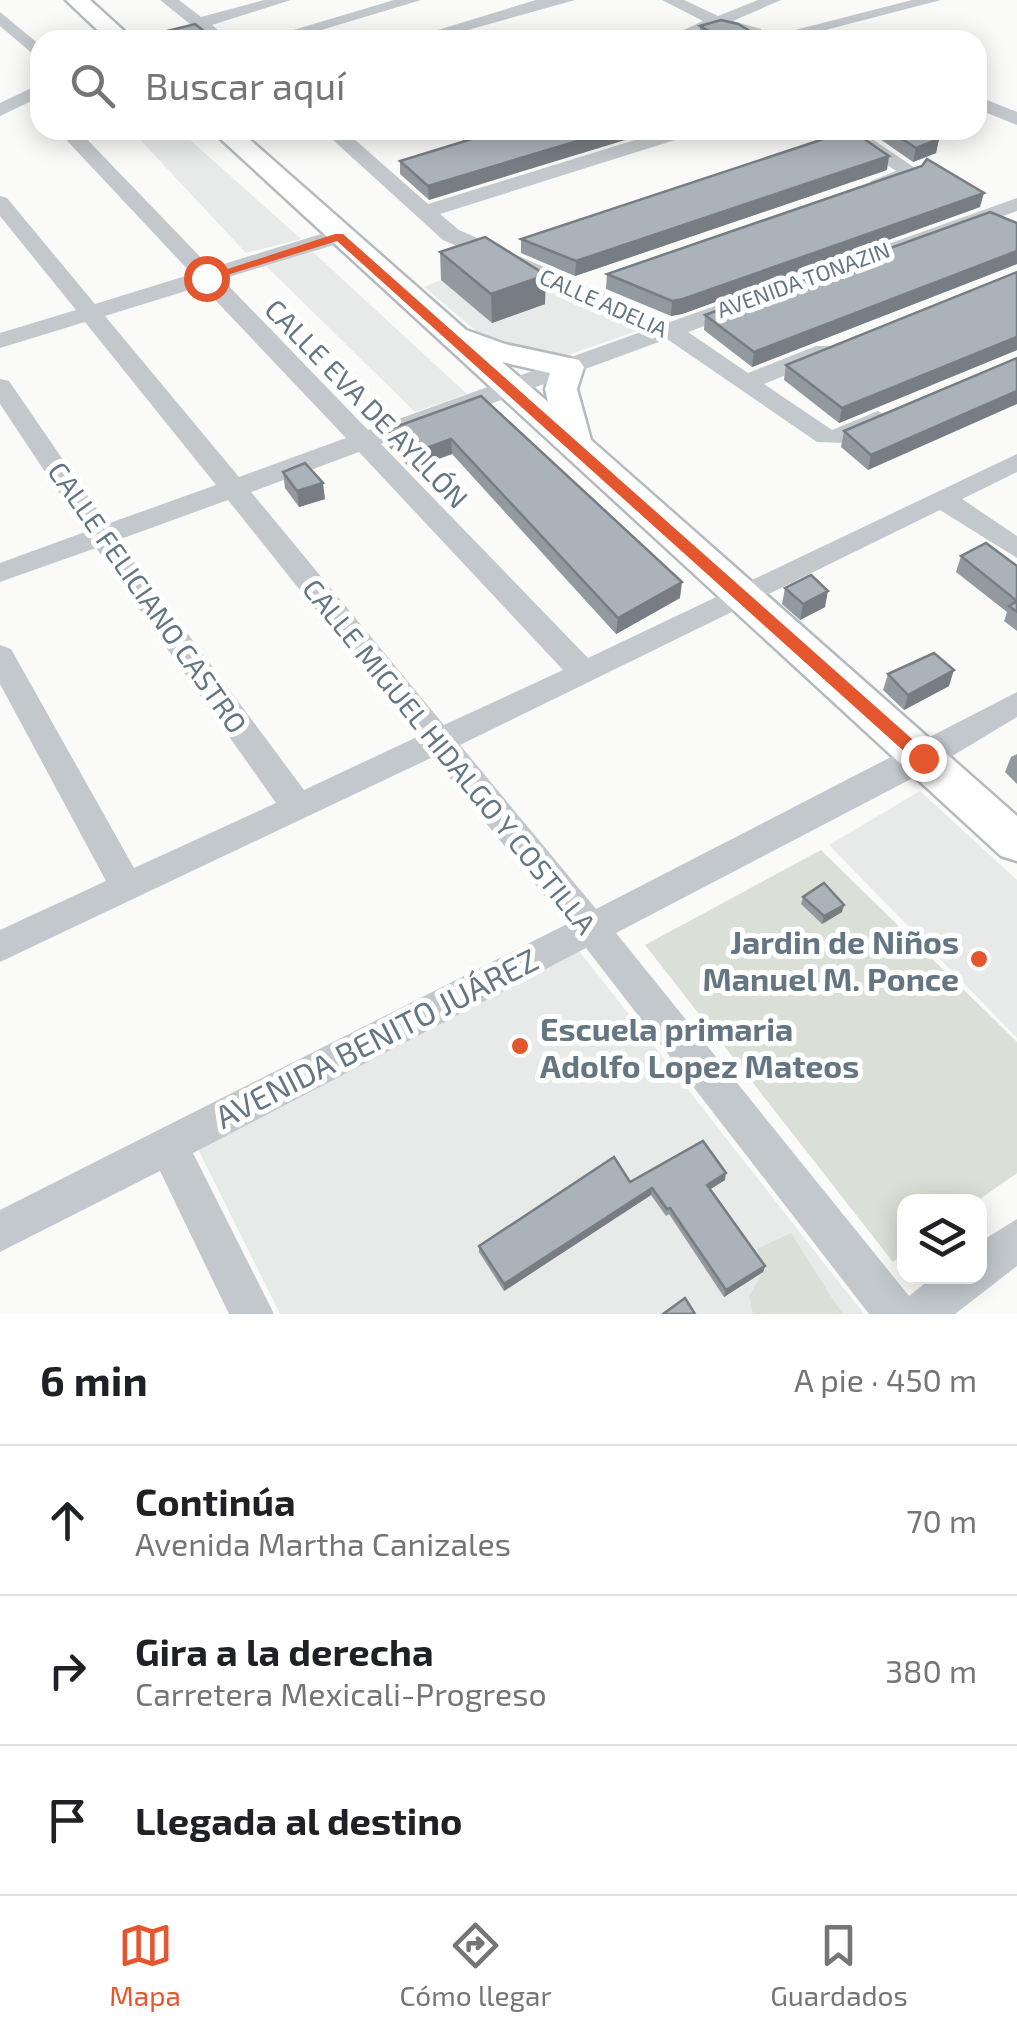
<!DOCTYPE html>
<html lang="es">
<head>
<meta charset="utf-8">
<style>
	body { margin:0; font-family:"Exo 2",sans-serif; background:#f6f6f6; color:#202124 }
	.controls { position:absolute; right:30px; bottom:30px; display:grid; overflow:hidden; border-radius:20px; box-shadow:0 5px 25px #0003 }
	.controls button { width:90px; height:90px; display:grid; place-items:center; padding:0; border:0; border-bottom:2px solid #e0e0e0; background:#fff; color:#202124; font:50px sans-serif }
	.stop { position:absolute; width:30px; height:30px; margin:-22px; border:8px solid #e4572e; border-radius:50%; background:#fff }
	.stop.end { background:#e4572e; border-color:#fff; box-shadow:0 2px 10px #0008 }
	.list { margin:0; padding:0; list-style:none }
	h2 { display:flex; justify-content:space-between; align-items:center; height:130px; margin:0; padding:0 40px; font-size:42px }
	h2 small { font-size:32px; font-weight:400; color:#757577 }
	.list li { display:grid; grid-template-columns:65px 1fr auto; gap:30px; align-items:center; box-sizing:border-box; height:150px; padding:0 40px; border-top:2px solid #e0e0e0 }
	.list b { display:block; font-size:38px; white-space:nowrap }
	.list p { margin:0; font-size:32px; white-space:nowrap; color:#757577 }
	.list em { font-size:32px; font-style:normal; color:#757577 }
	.icon { flex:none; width:55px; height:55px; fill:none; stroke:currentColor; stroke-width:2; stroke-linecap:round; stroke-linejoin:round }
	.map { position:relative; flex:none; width:1017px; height:1314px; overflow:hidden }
	.search { position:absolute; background:#fff; box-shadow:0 5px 25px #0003; left:30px; right:30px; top:30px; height:110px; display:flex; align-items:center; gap:25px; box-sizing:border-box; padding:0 35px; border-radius:30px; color:#757577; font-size:38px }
	.sheet { height:580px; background:#fff }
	nav { display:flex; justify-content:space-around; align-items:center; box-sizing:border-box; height:140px; border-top:2px solid #e0e0e0; background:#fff; font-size:28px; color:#757577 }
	nav a { display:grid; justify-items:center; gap:5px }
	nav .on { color:#e4572e }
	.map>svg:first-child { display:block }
	.built { fill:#e8e9e9 }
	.green { fill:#dadfd7 }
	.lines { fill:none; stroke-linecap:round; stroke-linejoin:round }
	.major-casing { stroke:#b5babe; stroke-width:5 }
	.minor { fill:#c3c8cc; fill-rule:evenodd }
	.major { fill:#fff; fill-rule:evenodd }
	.wall { fill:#929a9f }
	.shaded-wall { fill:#777d82 }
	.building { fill:#aab3b9; stroke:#777d82; stroke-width:2.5 }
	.route { fill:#e4572e }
	.poi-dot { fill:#e4572e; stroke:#fff; stroke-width:4 }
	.labels { text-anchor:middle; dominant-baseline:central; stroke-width:10; stroke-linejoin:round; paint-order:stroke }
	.far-street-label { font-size:22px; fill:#657683; stroke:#fff }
	.street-label { font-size:28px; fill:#657683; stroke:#fff }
	.near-poi-label { font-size:32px; font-weight:bold; fill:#657683; stroke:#fff; text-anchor:end }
	.near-street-label { font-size:32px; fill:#657683; stroke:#fff }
</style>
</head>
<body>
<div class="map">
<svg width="1017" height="1314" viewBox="0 0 1017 1314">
	<rect width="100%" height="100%" fill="#fafaf8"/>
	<path class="built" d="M131 130H179L301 239 246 253Z
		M313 252 467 394 415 412 266 266Z
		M485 261 649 327 553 360 487 340 424 287Z
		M920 791 1017 880V1038L829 845Z
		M576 947 864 1314H280L196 1145Z"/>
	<path class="green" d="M821 850 1017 1042V1173L977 1201 904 1202V1253L893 1262 645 945Z
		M791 1233 837 1306 844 1314H753L749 1296 763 1272 757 1249Z"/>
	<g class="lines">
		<defs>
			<path id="major" d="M66 0H90L134 40H108Z
				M211 130H239L466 330 505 344 579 360 584 367 577 389 591 440 1017 816V861L1001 856ZM502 362 550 373 545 389 548 402Z"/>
		</defs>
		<use href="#major" class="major-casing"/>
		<path class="minor" d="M160 0H179L201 17 264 0H291L212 25 230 40H210Z
			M394 0H421L288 40H260Z
			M536 0H575L432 40H405Z
			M662 0H684L718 16 758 0H781L733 21 761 29V37L718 28 687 40H662L703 21Z
			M912 0H941L787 40 764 38Z
			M0 12 40 45V60L0 26Z
			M40 84V97L0 116V103Z
			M977 96 1017 112V125L977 109Z
			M57 130H78L211 268 331 231H347L350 236 347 241 222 279 368 430 649 329 443 240 322 130H344L428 204 667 130H697L694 134 440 214 459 230 670 322 1017 198V211L688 332 748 373 816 346H832L836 351 832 356 764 384 832 430 878 411 891 419 887 424 844 443 817 442 667 339 381 444 588 658 1017 454V472L962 499 1017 536V558L940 510 460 745 596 909 1017 692V717L934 767 616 933 909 1296 934 1276H980V1242L1017 1219V1266L955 1314H869L586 948 193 1153 274 1314H229L160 1171 0 1252V1210L567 924 433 757 0 962V930L106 881 0 684V645L11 649 134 868 276 803 96 548 0 582V563L85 532 0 404V379L9 381 107 524 216 485 85 322 0 348V333L76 310 0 216V196L7 198 95 304 192 274ZM202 286 346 438 239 477 105 316ZM359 452 563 670 444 725 251 492ZM228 500 417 737 304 790 118 540Z
			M836 130H859L921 172 885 189H871V181L896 171Z"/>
		<use href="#major" class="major"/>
	</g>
	<path class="wall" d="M700 26 765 40H700Z
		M501 130 429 200 400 174V161Z
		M867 130H923L939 139 936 153 913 162Z
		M887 170 575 276 521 253V239Z
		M980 207 682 314 671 316 606 289 607 274Z
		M1017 223V264L752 367 704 330 705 315Z
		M440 252 545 304 492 323 441 280Z
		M1017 272V350L839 423 784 380 786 365Z
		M1017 358 868 470 841 447 844 431Z
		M481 396 680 598 616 634 452 454 411 469 388 446 387 430Z
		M283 472 325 499 299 507 285 488Z
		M961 556 1017 566V631L1004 621 1007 612 956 572Z
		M785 588 825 607 800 620 782 604Z
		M888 674 949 686 904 710 883 690Z
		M1017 754V784L1005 772 1011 757Z
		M803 897 842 912 822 924 801 904Z
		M725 1180 710 1189 765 1266 763 1272 724 1297 669 1214 666 1216 651 1195 504 1291 479 1252V1246L630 1182Z"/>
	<path class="shaded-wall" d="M614 130H658L429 200 428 186Z
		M939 139 936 153 913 162 916 148Z
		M889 156 887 170 575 276 576 261Z
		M984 193 980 207 682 314 671 316 672 301Z
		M1017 251V264L752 367 754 352Z
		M546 275 545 304 492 323 491 294Z
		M1017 337V350L839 423 842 408Z
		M1017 391V404L868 470 871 455Z
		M451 439 452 454 411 469 410 454Z
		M323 483 325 499 299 507 297 491Z
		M682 582 680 598 616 634 618 618Z
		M828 591 825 607 800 620 803 604Z
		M954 670 949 686 904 710 908 695Z
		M844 905 842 912 822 924 824 916Z
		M726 1173 725 1180 706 1192 707 1185Z
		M652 1188 651 1195 504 1291V1284Z
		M765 1266 763 1272 724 1297 726 1290Z"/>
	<path class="building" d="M721 20 738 24 765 40H724L700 26Z
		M195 24 209 35 194 40H170L159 33Z
		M501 130H614L428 186 400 161Z
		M851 130 889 156 576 261 521 239Z
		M889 130H923L939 139 916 148Z
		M927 159 984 193 683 299 672 301 607 274 922 166Z
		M990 212 1017 223V251L754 352 705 315Z
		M485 237 546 275 491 294 440 252Z
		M1017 272V337L842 408 786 365Z
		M1017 358V391L871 455 844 431Z
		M481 396 682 582 618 618 451 439 410 454 387 430Z
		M305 463 323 483 297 491 283 472Z
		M986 543 1017 566V601L961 556Z
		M811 575 828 591 803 604 785 588Z
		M1017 601V612L1009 606Z
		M934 653 954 670 908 695 888 674Z
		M824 883 844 905 824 916 803 897Z
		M703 1141 726 1173 707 1185 765 1266 726 1290 670 1208 667 1209 652 1188 504 1284 479 1246 614 1157 630 1182Z
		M685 1298 695 1314H663Z"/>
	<path class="route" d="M335 234H343L929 754V763H917L337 241 211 280 200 278Z"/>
	<g class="poi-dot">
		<circle cx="979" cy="959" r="10"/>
		<circle cx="520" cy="1046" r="10"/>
	</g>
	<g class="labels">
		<g class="far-street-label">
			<text transform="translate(803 279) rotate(-20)">AVENIDA TONAZIN</text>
			<text transform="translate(604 302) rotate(24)">CALLE ADELIA</text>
		</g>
		<g class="street-label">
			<text transform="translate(367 403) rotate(46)">CALLE EVA DE AYLLÓN</text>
			<text transform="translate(148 597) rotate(55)">CALLE FELICIANO CASTRO</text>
			<text transform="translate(450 756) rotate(51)">CALLE MIGUEL HIDALGO Y COSTILLA</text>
		</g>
		<g class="near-poi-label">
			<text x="959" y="941">Jardin de Niños<tspan x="959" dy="37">Manuel M. Ponce</tspan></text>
			<text x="540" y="1028" text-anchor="start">Escuela primaria<tspan x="540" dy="37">Adolfo Lopez Mateos</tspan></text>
		</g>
		<g class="near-street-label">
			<text transform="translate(376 1037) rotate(-27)">AVENIDA BENITO JUÁREZ</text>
		</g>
	</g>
</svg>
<div class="controls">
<button><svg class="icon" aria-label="layers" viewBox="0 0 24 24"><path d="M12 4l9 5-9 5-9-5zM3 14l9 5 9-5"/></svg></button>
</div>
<div class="stop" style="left:206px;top:278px"></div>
<div class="stop end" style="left:923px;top:758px"></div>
<div class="search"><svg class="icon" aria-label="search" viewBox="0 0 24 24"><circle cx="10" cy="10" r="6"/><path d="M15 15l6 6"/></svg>Buscar aquí</div>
</div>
<section class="sheet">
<h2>6 min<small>A pie · 450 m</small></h2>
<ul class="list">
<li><svg class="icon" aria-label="ahead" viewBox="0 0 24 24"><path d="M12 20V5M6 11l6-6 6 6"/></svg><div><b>Continúa</b><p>Avenida Martha Canizales</p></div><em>70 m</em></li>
<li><svg class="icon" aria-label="right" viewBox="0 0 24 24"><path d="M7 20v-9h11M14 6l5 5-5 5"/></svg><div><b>Gira a la derecha</b><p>Carretera Mexicali-Progreso</p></div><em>380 m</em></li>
<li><svg class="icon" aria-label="arrive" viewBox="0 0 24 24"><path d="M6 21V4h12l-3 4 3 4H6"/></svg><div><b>Llegada al destino</b></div></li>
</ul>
</section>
<nav>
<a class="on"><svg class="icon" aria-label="map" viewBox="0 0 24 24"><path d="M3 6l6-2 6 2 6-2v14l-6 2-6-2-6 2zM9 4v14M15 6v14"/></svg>Mapa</a>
<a><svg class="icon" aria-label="directions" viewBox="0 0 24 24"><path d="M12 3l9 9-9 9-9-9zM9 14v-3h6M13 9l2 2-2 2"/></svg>Cómo llegar</a>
<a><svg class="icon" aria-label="saved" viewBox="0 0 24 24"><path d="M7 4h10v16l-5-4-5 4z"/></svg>Guardados</a>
</nav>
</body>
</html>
